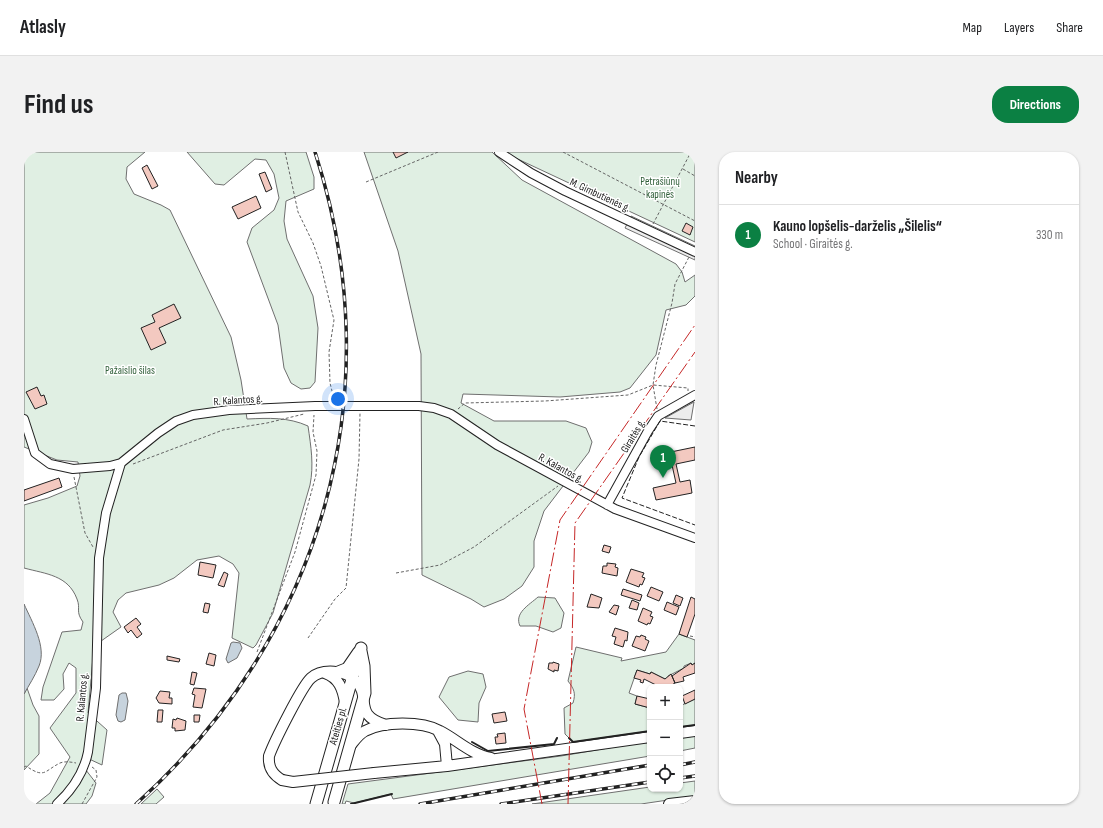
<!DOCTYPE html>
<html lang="en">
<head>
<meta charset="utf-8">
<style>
	body { margin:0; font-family:"Sofia Sans Condensed",sans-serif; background:#f2f2f2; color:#202124 }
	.controls { position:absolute; right:12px; bottom:12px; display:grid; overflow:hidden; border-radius:8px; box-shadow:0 1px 3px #0004 }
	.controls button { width:36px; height:36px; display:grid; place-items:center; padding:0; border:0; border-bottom:1px solid #e0e0e0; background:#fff; color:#202124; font:20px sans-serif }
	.you { position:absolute; left:314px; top:247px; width:14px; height:14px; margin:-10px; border:3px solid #fff; border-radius:50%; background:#1a73e8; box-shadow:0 0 0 6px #1a73e833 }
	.badge { display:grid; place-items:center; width:26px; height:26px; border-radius:50%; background:#0b8043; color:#fff; font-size:13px; font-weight:700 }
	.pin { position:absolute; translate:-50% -33px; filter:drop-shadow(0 1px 2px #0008) }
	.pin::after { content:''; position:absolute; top:21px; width:14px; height:12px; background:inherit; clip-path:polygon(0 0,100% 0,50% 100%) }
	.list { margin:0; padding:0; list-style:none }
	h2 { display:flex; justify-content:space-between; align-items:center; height:52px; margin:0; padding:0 16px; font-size:17px }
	h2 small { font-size:13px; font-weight:400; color:#757577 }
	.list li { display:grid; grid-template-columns:26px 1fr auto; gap:12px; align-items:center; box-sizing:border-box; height:60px; padding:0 16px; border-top:1px solid #e0e0e0 }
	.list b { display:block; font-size:15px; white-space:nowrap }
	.list p { margin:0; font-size:13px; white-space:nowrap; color:#757577 }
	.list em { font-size:13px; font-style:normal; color:#757577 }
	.icon { flex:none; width:22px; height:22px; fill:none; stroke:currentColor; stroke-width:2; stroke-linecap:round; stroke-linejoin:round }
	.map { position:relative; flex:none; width:671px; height:652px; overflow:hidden; border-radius:16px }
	header { display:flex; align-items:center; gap:24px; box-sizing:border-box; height:56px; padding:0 20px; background:#fff; border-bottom:1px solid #e0e0e0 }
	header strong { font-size:19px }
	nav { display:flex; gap:22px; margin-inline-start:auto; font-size:14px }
	.intro { display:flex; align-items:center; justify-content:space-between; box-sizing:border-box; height:96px; padding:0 24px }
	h1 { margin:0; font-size:28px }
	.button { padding:10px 18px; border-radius:16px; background:#0b8043; color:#fff; font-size:14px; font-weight:700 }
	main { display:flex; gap:24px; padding:0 24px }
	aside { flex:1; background:#fff; border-radius:16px; box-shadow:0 1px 3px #0004 }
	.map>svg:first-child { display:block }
	.green { fill:#e0efe3; stroke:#6f6f6f }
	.parking { fill:#ededed; stroke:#6f6f6f }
	.water { fill:#c7d3dd; stroke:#6f6f6f }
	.building { fill:#f3c9c0; stroke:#222 }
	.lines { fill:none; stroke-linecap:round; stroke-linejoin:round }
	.minor-casing { stroke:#222; stroke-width:10 }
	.major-casing { stroke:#222; stroke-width:12 }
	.highway-casing { stroke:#222; stroke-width:13 }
	.path { stroke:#646464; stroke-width:1; stroke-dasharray:3 2; stroke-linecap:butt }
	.minor { stroke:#fff; stroke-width:8 }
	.major { stroke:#fff; stroke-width:10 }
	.highway { stroke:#fff; stroke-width:11 }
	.rail-casing { stroke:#222; stroke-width:3.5 }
	.rail { stroke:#fff; stroke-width:2; stroke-dasharray:6; stroke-linecap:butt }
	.major-bridge-casing { stroke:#222; stroke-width:12; stroke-linecap:butt }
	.major-bridge { stroke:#fff; stroke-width:10 }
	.fence { stroke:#222; stroke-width:1; stroke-dasharray:5 2; stroke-linecap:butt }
	.wall { stroke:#222; stroke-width:2 }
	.power { stroke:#c62828; stroke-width:1; stroke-dasharray:14 3 2 3; stroke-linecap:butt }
	.labels { text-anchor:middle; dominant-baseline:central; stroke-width:3; stroke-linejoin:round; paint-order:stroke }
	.park-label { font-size:11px; fill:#2f5e38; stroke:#fff }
	.street-label { font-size:11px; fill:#222; stroke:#fff }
</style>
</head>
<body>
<header>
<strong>Atlasly</strong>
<nav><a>Map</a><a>Layers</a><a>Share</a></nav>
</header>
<div class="intro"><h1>Find us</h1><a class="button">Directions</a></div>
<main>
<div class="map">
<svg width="671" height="652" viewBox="0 0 671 652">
	<rect width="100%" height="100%" fill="#fff"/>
	<path class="green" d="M0 0H121L103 15 102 27 110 42 137 53 146 58 207 185 217 228 223 267C245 266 264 265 284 274 287 295 290 313 286 333L249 461 232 493 229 496 208 486 215 421 209 412 195 404 173 408 150 426 135 433 102 441 94 448 89 460 97 475 70 494 64 561 83 578 78 613 63 606 58 613 72 631 68 644 62 652H12L26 641 46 605 26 576 52 541V516L45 511 39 522 40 537 30 548H17L19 535 38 480 57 478 59 470C51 459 57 457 53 447 44 423 22 422 0 416V353L24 346 53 334 56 324 54 310 33 308 0 295Z
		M163 0H282L290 25V37L262 49 260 69 263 87 289 144 294 176 291 230 286 236 277 237 267 231 260 216 254 173 223 90 228 76 250 58 255 46 250 22 242 8 231 7 200 33 191 32Z
		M340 0H468L498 28 652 112 658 120 661 130 671 123V144L662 153 642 158 632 203 606 236 596 240 536 245 439 242 437 251 470 269H542L562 276 568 290 565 300 520 359 510 389V415L498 434 480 447 460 455 447 447 398 423 397 202 374 99Z
		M481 0H671V90L483 2Z
		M514 445 531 446 540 461 537 476 529 480 512 474H496C490 461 505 453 514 445Z
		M655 482 671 488V511L668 513 667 511 660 514V516L644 524V526L641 527 627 520 626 522 613 518 605 541 613 544 611 552 626 556V579L549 590 541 582 540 556 549 551C552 541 550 537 544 529L552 495 598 506 597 509 642 500Z
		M444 519 459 522 462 535 455 551 454 570 434 568 415 545 425 525Z
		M3 536 9 553 15 564V602L0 618V542Z
		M671 547V573L656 575V554Z
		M671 584V596L656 599V586Z
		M626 589V604L369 647 367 642 330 651 322 649 321 652H318L324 632 537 604Z
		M671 629V644L617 652H508L626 635V637H656V631Z
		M133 637 140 645 132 652H117Z"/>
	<path class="parking" d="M607 64 671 94V108L601 76Z
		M670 250 667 268 641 266Z"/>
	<path class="water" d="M0 452C8 470 23 495 15 514 11 524 5 533 0 542Z
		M209 490 216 491 218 496 213 506 204 511 202 507 207 491Z
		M98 541H102L104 549 101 568 97 570 94 569 92 563 95 543Z"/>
	<path class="building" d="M369 0H384L372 6Z
		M123 13 134 34 128 37 118 16Z
		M241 20 248 37 242 40 235 22Z
		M232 44 237 56 214 67 208 55Z
		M662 71 669 75 666 83 658 79Z
		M150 152 157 166 135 176 142 191 127 198 117 176 131 170 128 163Z
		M13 235 17 244 20 243 23 252 11 257 2 240Z
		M671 295V308L652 312 656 330 666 328 668 341 632 348 629 336 652 331 648 313 639 315 637 302Z
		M35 326 38 335 0 349V338Z
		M580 393 587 395 585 401 578 399Z
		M176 410 192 413 189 426 174 423Z
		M583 411 592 412 591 415 594 416 593 424 578 421 579 414H583Z
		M607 417 620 421 618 425 621 426 618 433 616 432 615 435 602 430Z
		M200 420 204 422 200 435 194 433Z
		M627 435 639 440 635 449 623 444Z
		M599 437 618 443 616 449 597 443Z
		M567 442 578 446 575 456 563 455Z
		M652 443 659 446 656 454 649 451Z
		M667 445 671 447V462L663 485 655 482Z
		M608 448 615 451 613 458 605 456Z
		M643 450 655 455 652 463 640 458Z
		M181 451 186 452 184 461 179 460Z
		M590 453 595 454 592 463 585 460Z
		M619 456 628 460 626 464 629 465 626 472 624 471 623 473 614 469Z
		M112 466 117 472 113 475 118 482 113 486 107 478 104 481 100 475Z
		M591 476 604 480 603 489 601 488 599 495 590 492 592 485 588 484Z
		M617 483 622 485 621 487 625 489 621 499 608 494 612 484 616 485Z
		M185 501 192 503 190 514 182 512Z
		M143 504 156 507 155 510 143 508Z
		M529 510 535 512 534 519 530 518V520L524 517 525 511H529Z
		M667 511 668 513 671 511V521L659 525 660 529 651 531 648 524Z
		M613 518 626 522 627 520 641 527 647 522 651 531 646 534V535H636L620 527 619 531 616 530 617 528 610 526Z
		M168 520 173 521 170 533 166 532Z
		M170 536 182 537 178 556 169 555 171 543 168 542Z
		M671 538V547L661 552 658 544Z
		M136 539 146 540 145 546H148V552L135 551 132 546Z
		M613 544 626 547V556L611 552Z
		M134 558H139L138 570H133Z
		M481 560 483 569 470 571 468 562Z
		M170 563H176L175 570H170Z
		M153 566 162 569 161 578 151 579V576H148L149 567 152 568Z
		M481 581 482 591 472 592 471 585H474L473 582Z"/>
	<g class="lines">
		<defs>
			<path id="minor" d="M475 0 507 21 541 39 671 100
				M0 267 11 301 26 312 49 317 86 314 97 311 134 281 152 269 169 263 205 258 291 254H395L410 256 427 262 473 293 591 357 671 386
				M583 353 624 279 634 264 671 243
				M33 652C48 638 60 620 64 600L72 536 75 406 82 361 97 311"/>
			<path id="major" d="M313 520 323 516 334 500
				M301 521C315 526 319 537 321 551
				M414 579 421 592 423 614
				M656 581 671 579
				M326 594C331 588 335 582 341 579 359 569 398 569 416 579 432 587 448 603 467 606
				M350 621 423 614 626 585
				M258 628C248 622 244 615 245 604 250 590 278 534 287 526 298 516 322 518 332 529 348 546 328 563 362 573
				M645 652 671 649"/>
			<path id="highway" d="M310 650 341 541 340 514 337 499
				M292 652 337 496"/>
		</defs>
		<use href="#minor" class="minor-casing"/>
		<use href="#major" class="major-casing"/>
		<use href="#highway" class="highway-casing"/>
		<path class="path" d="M261 0 274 60 289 91 297 114 308 160 310 168 305 200 306 231 310 247
			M539 0 671 69
			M659 17 671 24
			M342 30 414 0
			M629 72 667 0
			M434 257 441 251 521 249 604 243 629 233 632 213 648 151 651 132 665 105
			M633 257 629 233 664 236V239
			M109 312 199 278 243 271 280 262
			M50 325 61 381 69 395
			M372 421 416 413 450 395 534 334
			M666 484 671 485
			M284 486 311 447 322 436 335 307 336 261
			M233 500 271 400 292 323 293 299 289 280 290 263
			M0 615 2 614C21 627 20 619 36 611 41 609 47 610 52 611
			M58 652 73 625 72 618 68 615"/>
		<use href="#minor" class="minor"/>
		<use href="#major" class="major"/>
		<use href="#highway" class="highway"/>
		<defs>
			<path id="rail" d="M656 613 671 610
				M656 626 671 624
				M112 652C299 484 369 240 291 0
				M396 652 626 613
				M477 652 626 630"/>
		</defs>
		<use href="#rail" class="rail-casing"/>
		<use href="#rail" class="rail"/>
		<defs>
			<path id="major-bridge" d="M258 628 269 630 350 621"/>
		</defs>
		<use href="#major-bridge" class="major-bridge-casing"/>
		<use href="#major-bridge" class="major-bridge"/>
		<path class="fence" d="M671 274 636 269 615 305 598 346 671 373"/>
		<path class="wall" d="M656 575 671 573
			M545 586 549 590 626 579
			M448 590 464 599 530 592 533 586
			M327 652 368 642"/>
		<path class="power" d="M518 652 500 557 536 368 671 173
			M544 652 551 371 671 200"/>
	</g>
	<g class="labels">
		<g class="park-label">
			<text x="636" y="29">Petrašiūnų<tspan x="636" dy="13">kapinės</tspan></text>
			<text x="106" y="218">Pažaislio šilas</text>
		</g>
		<g class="street-label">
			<text transform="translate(576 43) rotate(25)">M. Gimbutienės g.</text>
			<text transform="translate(214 248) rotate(-4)">R. Kalantos g.</text>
			<text transform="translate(609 284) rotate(-59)">Giraitės g.</text>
			<text transform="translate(537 316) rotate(29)">R. Kalantos g.</text>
			<text transform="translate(58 545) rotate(-85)">R. Kalantos g.</text>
			<text transform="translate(314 574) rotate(-74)">Ateities pl.</text>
		</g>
	</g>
</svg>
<div class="controls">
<button>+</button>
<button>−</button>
<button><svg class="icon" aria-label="locate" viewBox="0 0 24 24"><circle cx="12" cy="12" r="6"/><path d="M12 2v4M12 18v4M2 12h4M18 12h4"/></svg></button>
</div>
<div class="you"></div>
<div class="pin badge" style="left:639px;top:326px">1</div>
</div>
<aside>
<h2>Nearby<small></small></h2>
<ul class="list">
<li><span class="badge">1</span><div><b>Kauno lopšelis-darželis „Šilelis“</b><p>School · Giraitės g.</p></div><em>330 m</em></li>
</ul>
</aside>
</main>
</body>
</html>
